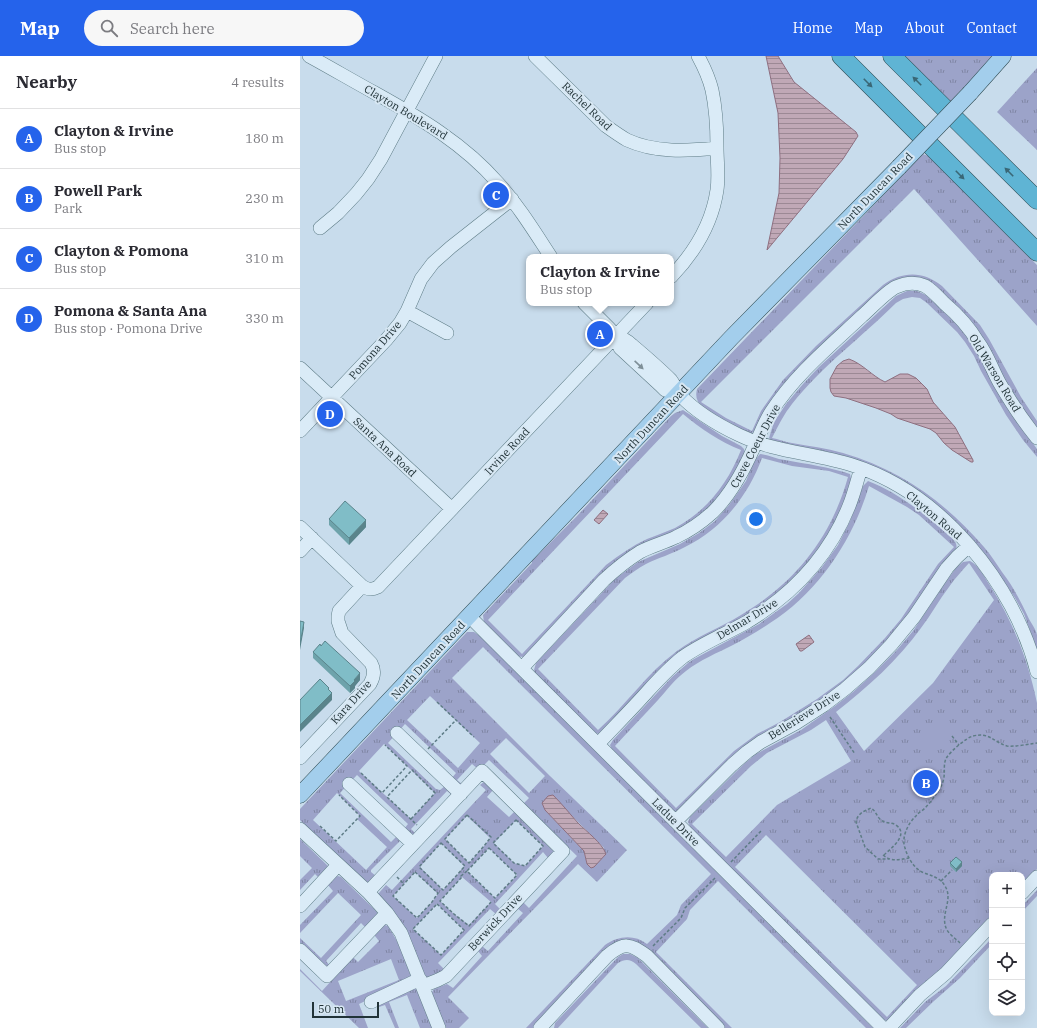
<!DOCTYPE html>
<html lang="en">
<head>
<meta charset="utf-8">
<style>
	body { margin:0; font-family:"IBM Plex Serif",serif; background:#f7f7f7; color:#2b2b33 }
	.controls { position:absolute; right:12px; bottom:12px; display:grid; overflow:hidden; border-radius:8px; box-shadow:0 4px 16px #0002 }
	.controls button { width:36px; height:36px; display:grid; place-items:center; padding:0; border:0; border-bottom:1px solid #e1e1e2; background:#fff; color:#2b2b33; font:20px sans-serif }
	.scale { position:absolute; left:12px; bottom:10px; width:67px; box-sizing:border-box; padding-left:4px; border:2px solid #213338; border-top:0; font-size:11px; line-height:14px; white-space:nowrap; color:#213338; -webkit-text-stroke:3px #d7e7f3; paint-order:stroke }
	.you { position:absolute; left:456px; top:463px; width:14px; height:14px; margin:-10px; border:3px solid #fff; border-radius:50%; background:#1a73e8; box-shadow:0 0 0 6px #1a73e833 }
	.badge { display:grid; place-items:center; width:26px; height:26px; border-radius:50%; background:#2563eb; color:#fff; font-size:13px; font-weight:700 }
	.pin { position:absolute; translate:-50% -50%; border:2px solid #fff; box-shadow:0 1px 4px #0006 }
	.popup { position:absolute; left:226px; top:198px; width:148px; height:52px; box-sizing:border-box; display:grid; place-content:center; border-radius:8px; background:#fff; filter:drop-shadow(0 1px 3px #0005); font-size:13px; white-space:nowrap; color:#7c7c81 }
	.popup b { font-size:15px; color:#2b2b33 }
	.popup::after { content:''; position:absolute; left:50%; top:100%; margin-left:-8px; border:8px solid transparent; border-top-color:#fff }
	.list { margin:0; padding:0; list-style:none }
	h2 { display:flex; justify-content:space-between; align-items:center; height:52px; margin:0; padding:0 16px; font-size:17px }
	h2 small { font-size:13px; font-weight:400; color:#7c7c81 }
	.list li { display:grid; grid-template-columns:26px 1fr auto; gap:12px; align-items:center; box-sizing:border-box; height:60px; padding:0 16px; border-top:1px solid #e1e1e2 }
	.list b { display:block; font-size:15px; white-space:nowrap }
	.list p { margin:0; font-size:13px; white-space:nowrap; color:#7c7c81 }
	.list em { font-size:13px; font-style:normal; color:#7c7c81 }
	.icon { flex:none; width:22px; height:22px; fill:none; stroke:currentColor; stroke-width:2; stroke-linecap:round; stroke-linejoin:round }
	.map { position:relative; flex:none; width:737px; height:972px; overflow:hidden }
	header { display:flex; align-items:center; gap:24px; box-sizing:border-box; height:56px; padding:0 20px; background:#2563eb; color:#fff }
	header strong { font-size:19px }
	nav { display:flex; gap:22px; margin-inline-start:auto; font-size:14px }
	.search { width:280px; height:36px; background:#f7f7f7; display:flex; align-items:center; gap:10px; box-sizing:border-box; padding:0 14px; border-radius:22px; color:#7c7c81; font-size:15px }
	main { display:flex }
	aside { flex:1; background:#fff }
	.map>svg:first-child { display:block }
	.grass { fill:url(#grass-tufts); fill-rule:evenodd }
	.pitch { fill:#9ca3c9 }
	.water { fill:url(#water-rules); stroke:#8e6f80 }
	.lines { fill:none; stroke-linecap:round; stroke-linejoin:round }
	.minor-casing { stroke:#5e7c86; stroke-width:14 }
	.major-casing { stroke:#324e55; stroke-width:17 }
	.highway-casing { stroke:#324e55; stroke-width:19 }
	.path { stroke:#5e7c86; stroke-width:1.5; stroke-dasharray:3 2; stroke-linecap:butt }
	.minor { stroke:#daebf7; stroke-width:13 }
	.major { stroke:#a3ceec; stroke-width:16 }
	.highway { stroke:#5fb4d4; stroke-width:18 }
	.major-bridge-casing { stroke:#324e55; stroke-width:17; stroke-linecap:butt }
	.major-bridge { stroke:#a3ceec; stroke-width:16 }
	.wall { fill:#6ea3ab }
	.shaded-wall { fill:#5a848b }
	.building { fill:#80bdc7; stroke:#5a848b }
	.oneway { fill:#3a6776 }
	.oneway2 { fill:#7e8f98 }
	.labels { text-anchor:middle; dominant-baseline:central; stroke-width:4; stroke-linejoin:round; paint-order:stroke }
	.street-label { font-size:11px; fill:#213338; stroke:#d7e7f3 }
</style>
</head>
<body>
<header>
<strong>Map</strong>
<div class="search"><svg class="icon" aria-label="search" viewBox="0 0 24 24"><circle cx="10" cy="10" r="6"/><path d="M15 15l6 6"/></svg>Search here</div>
<nav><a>Home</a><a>Map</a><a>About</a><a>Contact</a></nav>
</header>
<main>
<aside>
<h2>Nearby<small>4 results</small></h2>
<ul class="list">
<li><span class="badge">A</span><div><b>Clayton &amp; Irvine</b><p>Bus stop</p></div><em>180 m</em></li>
<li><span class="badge">B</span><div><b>Powell Park</b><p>Park</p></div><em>230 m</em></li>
<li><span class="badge">C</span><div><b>Clayton &amp; Pomona</b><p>Bus stop</p></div><em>310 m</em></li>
<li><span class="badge">D</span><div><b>Pomona &amp; Santa Ana</b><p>Bus stop · Pomona Drive</p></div><em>330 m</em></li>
</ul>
</aside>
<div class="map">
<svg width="737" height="972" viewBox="0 0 737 972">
	<defs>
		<pattern id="grass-tufts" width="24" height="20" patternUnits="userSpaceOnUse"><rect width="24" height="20" fill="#9ca3c9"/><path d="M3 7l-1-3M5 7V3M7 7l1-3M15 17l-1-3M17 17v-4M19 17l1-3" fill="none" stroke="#7f85a4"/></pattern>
		<pattern id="water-rules" width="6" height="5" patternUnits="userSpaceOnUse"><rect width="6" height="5" fill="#c0a8b6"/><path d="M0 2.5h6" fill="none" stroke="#9c8995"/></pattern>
	</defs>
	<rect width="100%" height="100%" fill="#c8dcec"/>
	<path class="grass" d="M602 0H693L649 47Z
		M737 12V94L697 56Z
		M623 98 628 100 737 209V270L614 133 401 346 426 362 452 375 461 355 483 324 516 290 583 229C603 215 623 215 642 230L680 269 689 283 721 341 737 365V375L636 232 592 229 456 374 452 377 447 378 402 352C397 345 395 341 397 333Z
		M607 235H617L626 239 664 275 680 299 716 364 737 393V401L723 384 706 359 681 315 674 300 665 286 657 276 627 247 620 242 612 241 603 243 596 247C562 281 522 310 492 348 484 358 478 370 472 382 478 383 485 386 492 387 509 390 526 392 543 397 601 414 645 446 684 491 691 499 696 507 702 516 713 530 721 546 729 563 732 568 736 574 737 579 737 584 737 590 737 594L724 558 715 542 700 520 678 490 657 468 609 431 473 387 469 382 474 366 486 348 503 328 519 311 596 240Z
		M383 354 422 380 441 390 444 393 445 397 431 429 400 462 338 493 227 600 223 601 215 600 184 567 183 559 232 507V505L277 460 371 360 375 357ZM383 358C400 372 420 386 441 394 428 427 407 455 375 472 366 476 357 479 347 483 332 490 319 499 306 509L222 598 188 564Z
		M460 398C469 399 476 403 485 404 507 408 529 411 550 418L552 427 548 441 524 489 478 541 389 593 299 678 294 677 237 622 234 614 236 607 315 523 338 506 380 488 399 477 415 465 429 449 446 425 454 405ZM462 402 492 410 529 415 548 421C531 482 495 527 441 559 420 572 397 580 377 595 347 617 326 649 298 674L238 613 325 522C332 517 338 512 346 508 358 502 372 498 385 491 422 473 448 440 462 402Z
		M568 425C593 434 624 457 644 475 647 479 653 482 655 486 658 490 656 494 654 498L617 550 557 618 376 756 368 753 313 696 310 689 313 684 372 621 388 607 394 603 459 568 487 548 499 537 522 511 538 489 550 465 563 430ZM569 430 607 451 619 459 654 491 638 508 601 563 585 582 558 610 543 624 517 643 480 666 457 678 434 695 376 752 315 690C329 675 344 659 358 644 367 634 375 623 386 615 400 604 417 597 433 589 446 582 458 575 470 567 518 537 553 484 569 430Z
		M670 505C679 510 684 520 689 528 713 565 728 604 737 647V813L722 829V819H692V862L679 876 587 965 579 962 391 773 388 766 390 761 445 707 456 698 501 674 535 650 553 636 574 617 596 595 613 575 645 527 656 512 663 506ZM669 507 694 544 633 627 564 695 536 656C568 631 598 604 621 572 631 559 639 544 649 531 655 522 662 515 669 507ZM526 664 551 705 477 749 426 801 392 768 451 710 467 697 511 674ZM466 779 617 929 587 961 435 811Z
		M167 576H174L180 580 573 972H566L418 825 390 854 387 863 356 896 432 972H424L327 887 235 972H226L305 889C318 880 334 878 347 888L377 859 381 849 411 818 183 591 152 622 250 720 327 794 297 826 278 808 148 941 169 962 159 972H145L134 944 132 936 134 933 147 928 153 932 182 900 178 895 182 890 188 895 223 857 217 852 223 846 229 852 277 800 223 748 229 742 189 704 181 712 178 713 172 708 157 724 163 729 161 732 151 723 156 717 105 668 88 687 136 733 140 734 145 730 154 739 153 740 147 735 111 773 117 779 114 782 104 773 108 768 57 719 40 737 91 786 96 781H97L100 785 71 814V816L76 820 68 829 21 785 0 764V753ZM130 640 180 687 158 712 107 664ZM206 682 245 720 229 737 190 698ZM84 688 135 737 111 763 59 715ZM37 737 60 760 57 763 87 791 66 814 13 764ZM245 754 273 761 304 792 287 808 284 795Z
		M184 726 193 734 187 741 209 761 214 756 254 796 248 802 243 796 195 848 200 853 196 858 190 853 138 907 144 913 139 918 128 922 125 921 78 838 86 829 92 834 186 734 180 729ZM167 760 190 782 184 790 169 807 145 783ZM216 764 243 790 225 810 214 807 194 787ZM141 787 164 810 157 819 143 834 120 811ZM189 792 217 819 195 842 167 815ZM115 816 138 838 132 846 117 862 93 840ZM162 821 191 846 169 869 154 858 140 845ZM137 848 164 874 141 899 113 873Z
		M0 783 28 810 20 823 15 818 0 834V824L12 812 0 800Z
		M38 820 41 821 73 852 78 857V860L67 873 61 867 26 905 31 911 27 916 0 890V882L21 902 61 859 38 837 0 877V869L33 835 28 829 35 821Z
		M737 834V840L722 856V850Z
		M85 869 88 870 100 890 111 920V922L99 929 59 948 68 972H59L0 915V913L22 935 53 901 58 906 79 885 75 880V878L83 870ZM91 903 99 924 46 945 38 925Z
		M692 882V888L660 922 634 945 606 972H600L625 946 646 930Z
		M323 898H330L338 902 408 972H401L336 908C330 903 325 903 318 907L258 972H254L255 967 318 901Z
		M114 932 116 933 118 936 133 972H120L107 939 89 946 99 972H95L85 949 79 951 77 947Z"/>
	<path class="pitch" d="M645 663 657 676 633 698 621 685Z"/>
	<path class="water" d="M466 0H478L494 26 556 76 558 80 543 103 467 194 479 137 480 102 478 57Z
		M549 303C563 308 572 320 585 326L600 318H608L616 322 627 333 633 346 655 371 673 404V406H671L652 394 644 387 636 377 630 373 597 362 591 358 576 352 546 342 534 340 531 336 530 332V323L537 310 543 305Z
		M303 454 308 458 299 468 294 464Z
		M509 579 514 586 502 595H500L496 588Z
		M253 739C262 748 270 758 278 767 287 776 302 787 306 798L294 811 291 812 287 808 284 795 245 754 242 747 248 740Z"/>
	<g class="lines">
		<defs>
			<path id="minor" d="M9 0C31 12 53 25 75 37 120 62 164 88 198 127 218 149 234 175 251 201
				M235 0 306 70C313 75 320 80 327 84 355 97 387 95 417 92
				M20 172 38 157 56 138 68 123 81 103 136 0
				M371 221C394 197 412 168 417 134 419 120 417 106 417 91 417 72 416 53 412 34 409 22 404 11 398 0
				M284 247C292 255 300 263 308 271 311 274 313 277 317 279 323 283 327 284 332 289 345 300 359 312 371 324 375 329 376 335 381 340 397 357 418 369 439 379 474 396 514 397 552 409 641 437 714 527 737 616
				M107 255 147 277
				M316 279 320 292 360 329 365 334 379 338
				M0 312 152 453
				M0 375 86 284 100 267 107 255 121 223 133 207 151 191 212 143
				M0 471 62 530C68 534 72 534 78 531L347 247
				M0 495 12 482
				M169 560 583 972
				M222 612 304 524C316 513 327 504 340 496 351 490 364 487 376 481 389 475 402 466 413 456 432 437 444 414 454 391 460 379 464 367 471 356 495 319 530 290 562 260 571 252 587 235 596 231 605 227 616 226 625 230 632 234 638 241 644 247 657 258 669 271 678 286 687 298 692 313 699 326 710 345 723 365 737 382
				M97 677 161 738
				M298 688C315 670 332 653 348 635 359 623 370 611 383 601 403 587 426 578 447 566 493 538 529 500 549 450 554 438 557 425 561 412
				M0 702 70 628C74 621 75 614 71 607L42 577 38 565V560L39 555 62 530
				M49 728 113 788
				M376 765 432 709 447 696 461 686 496 667 524 649 545 633 569 612 591 589 614 561 647 512 657 501 669 490
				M0 773 68 836 87 857 101 877 139 972
				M68 836 182 715 263 795 146 920 138 924 123 930
				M722 837 737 821
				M0 850 38 809
				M0 894 27 920 87 857
				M71 946 120 923
				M240 972 307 900C324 886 329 887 347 900L418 972
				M589 972 620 939 646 917 692 868"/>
			<path id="major" d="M670 37 703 0
				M0 739 431 282 599 111"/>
			<path id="highway" d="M541 0 737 196
				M592 0 737 144"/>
		</defs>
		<use href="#minor" class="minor-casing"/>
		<use href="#major" class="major-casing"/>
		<use href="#highway" class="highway-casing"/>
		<path class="path" d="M137 646 174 681
			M530 661 555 698
			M652 680 659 689
			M128 693 156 664
			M61 717 82 737 107 710 85 689
			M167 759 191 781 184 790 169 807 145 783Z
			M111 763 135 737 112 714 87 741 117 769
			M216 764 243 790 225 810 214 807 193 787Z
			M20 770 36 785 60 760 39 739
			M141 787 165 810 157 819 143 834 119 811Z
			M189 792 217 819 195 842 167 815Z
			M583 799C592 806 597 804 609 802
			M584 799C590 793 610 779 596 769 592 766 586 768 581 764 577 761 576 755 571 752 564 755 557 758 556 766L565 791 578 803H589
			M431 806 462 774
			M167 815 161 820 162 821 140 845 154 858 169 870 191 846
			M115 816 138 837 132 846 117 862 93 840Z
			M97 821 104 828
			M641 825 652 814
			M137 848 164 874 141 899 113 873Z
			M660 887C656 883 650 879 647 874 639 859 654 844 645 830 640 821 631 820 622 816 613 811 608 802 605 792 601 782 608 767 616 760 618 757 622 755 625 752 629 748 633 743 636 738 640 733 643 728 644 721 645 714 643 707 647 701 652 694 666 682 673 680 690 676 693 686 707 690 713 691 730 688 737 687
			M353 890 381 862 385 852 415 822"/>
		<use href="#minor" class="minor"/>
		<use href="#major" class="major"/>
		<use href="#highway" class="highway"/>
		<defs>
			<path id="major-bridge" d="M599 111 670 37"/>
		</defs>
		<use href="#major-bridge" class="major-bridge-casing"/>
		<use href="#major-bridge" class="major-bridge"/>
	</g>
	<path class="wall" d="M29 463 66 471 49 489 29 469Z
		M13 596 60 624 55 630V632L50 637 13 602Z
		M650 807 662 810 656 816 650 810Z"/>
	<path class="shaded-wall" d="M66 464V471L49 489V482Z
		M4 566V572L0 594V588Z
		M60 617V624L55 630V632L50 637V630L54 624Z
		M32 637V644L0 676V669Z
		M662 806V810L656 816V813Z"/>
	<path class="building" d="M45 445 66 464 49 482 29 463Z
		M0 565 4 566 0 588Z
		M25 585 60 617 54 624 55 625 50 630 13 596 20 588 21 590Z
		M20 623 29 632 28 633 32 637 0 669V644Z
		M656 801 662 806 656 813 650 807Z"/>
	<defs><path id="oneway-solid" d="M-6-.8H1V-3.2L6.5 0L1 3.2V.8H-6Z"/></defs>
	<g class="oneway">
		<use href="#oneway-solid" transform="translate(617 25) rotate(-135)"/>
		<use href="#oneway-solid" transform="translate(568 27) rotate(45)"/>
		<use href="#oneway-solid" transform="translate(709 116) rotate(-135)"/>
		<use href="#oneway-solid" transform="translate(660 119) rotate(45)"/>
	</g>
	<use class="oneway2" href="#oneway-solid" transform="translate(339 309) rotate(43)"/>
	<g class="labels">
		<g class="street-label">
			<text transform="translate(287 50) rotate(44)">Rachel Road</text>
			<text transform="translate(106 56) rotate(31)">Clayton Boulevard</text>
			<text transform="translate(575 135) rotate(-46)">North Duncan Road</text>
			<text transform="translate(75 294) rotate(-49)">Pomona Drive</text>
			<text transform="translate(695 317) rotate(59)">Old Warson Road</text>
			<text transform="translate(351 368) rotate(-47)">North Duncan Road</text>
			<text transform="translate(455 390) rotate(-62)">Creve Coeur Drive</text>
			<text transform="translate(85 391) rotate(43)">Santa Ana Road</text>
			<text transform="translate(207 395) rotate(-47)">Irvine Road</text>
			<text transform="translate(634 459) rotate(40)">Clayton Road</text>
			<text transform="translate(447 563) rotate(-31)">Delmar Drive</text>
			<text transform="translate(128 604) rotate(-47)">North Duncan Road</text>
			<text transform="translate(51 646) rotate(-48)">Kara Drive</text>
			<text transform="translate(504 659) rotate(-32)">Bellerieve Drive</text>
			<text transform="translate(376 766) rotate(45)">Ladue Drive</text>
			<text transform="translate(195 866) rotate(-47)">Berwick Drive</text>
		</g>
	</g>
</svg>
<div class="controls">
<button>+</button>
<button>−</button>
<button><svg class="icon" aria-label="locate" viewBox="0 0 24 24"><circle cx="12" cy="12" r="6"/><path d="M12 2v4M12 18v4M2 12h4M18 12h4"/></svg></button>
<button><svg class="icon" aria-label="layers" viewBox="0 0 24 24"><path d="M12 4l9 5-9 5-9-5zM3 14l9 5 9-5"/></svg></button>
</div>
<div class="scale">50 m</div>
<div class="you"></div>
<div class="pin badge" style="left:300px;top:278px">A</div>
<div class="popup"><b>Clayton &amp; Irvine</b>Bus stop</div>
<div class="pin badge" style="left:626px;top:727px">B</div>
<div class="pin badge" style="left:196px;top:139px">C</div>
<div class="pin badge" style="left:30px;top:358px">D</div>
</div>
</main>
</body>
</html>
